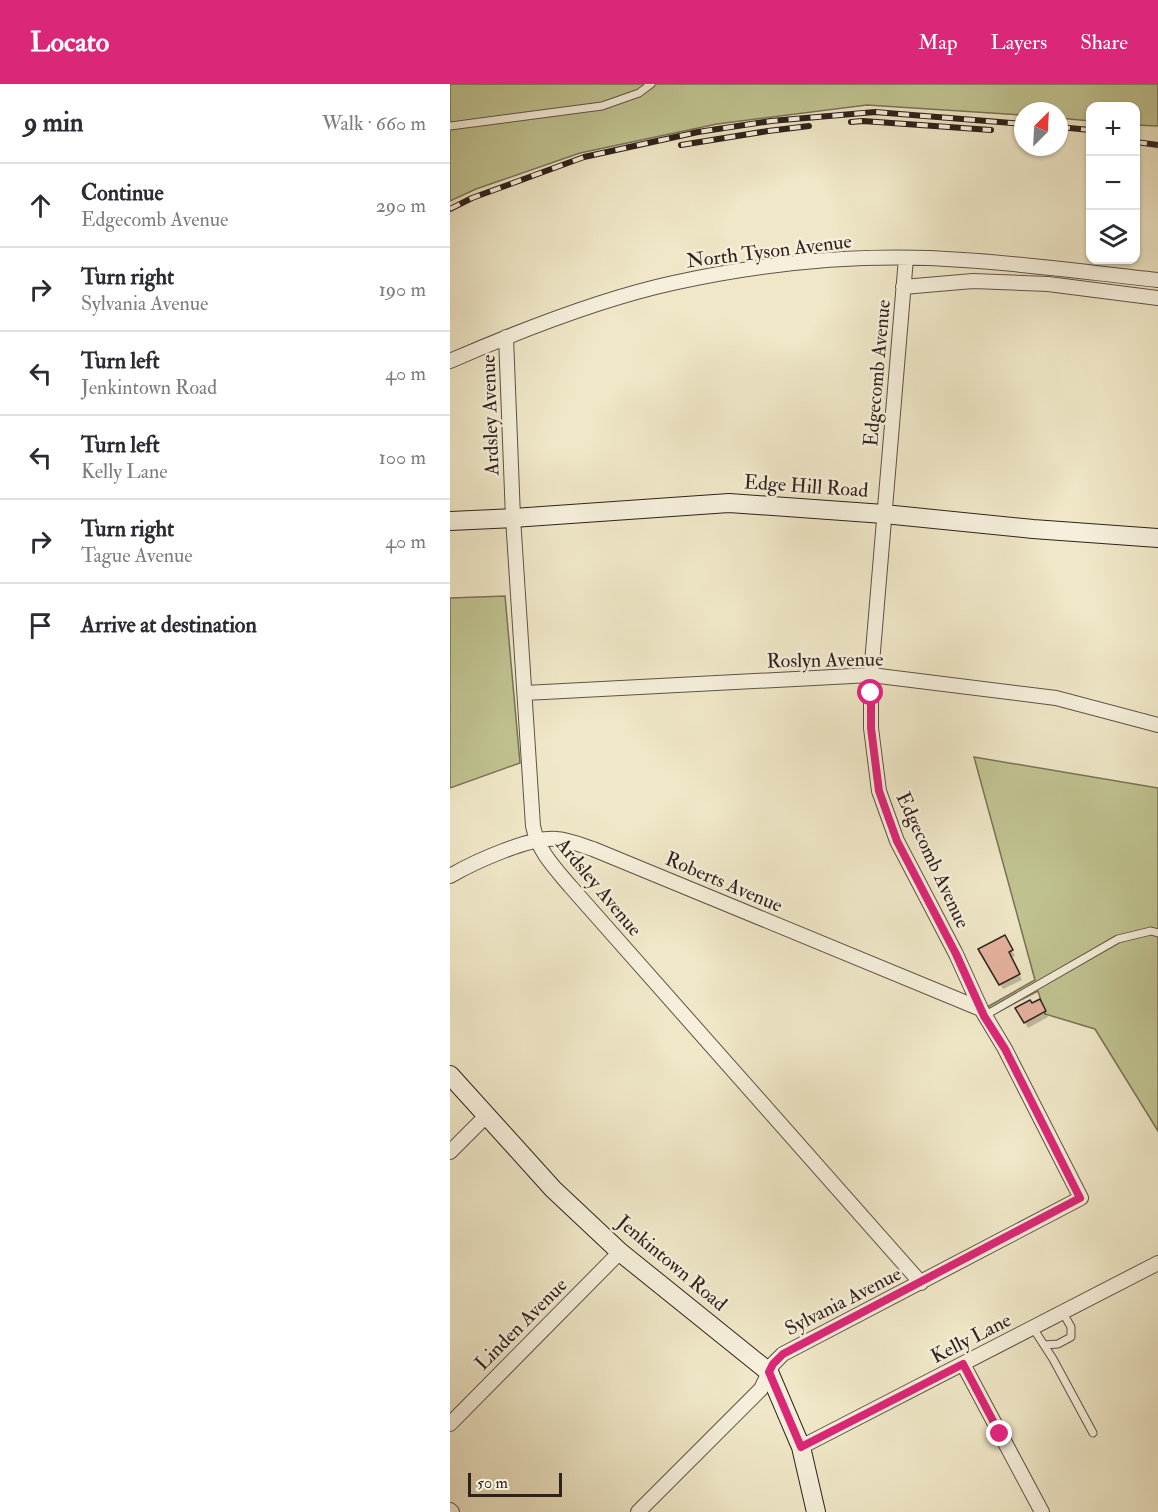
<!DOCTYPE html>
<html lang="en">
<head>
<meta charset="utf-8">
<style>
	body { margin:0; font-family:"IM FELL Double Pica",serif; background:#f2f2f3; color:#2b2b33 }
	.controls { position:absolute; right:18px; top:18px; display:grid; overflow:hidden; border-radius:12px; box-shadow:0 2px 4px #0004 }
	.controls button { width:54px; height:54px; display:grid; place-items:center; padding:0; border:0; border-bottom:2px solid #e1e1e2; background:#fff; color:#2b2b33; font:30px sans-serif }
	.compass { position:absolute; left:564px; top:18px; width:54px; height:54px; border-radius:50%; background:#fff; box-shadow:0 2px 4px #0004; rotate:24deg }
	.scale { position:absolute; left:18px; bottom:15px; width:94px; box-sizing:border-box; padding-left:6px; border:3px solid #2f211b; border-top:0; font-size:16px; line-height:21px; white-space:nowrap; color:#2f211b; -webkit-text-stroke:4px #f5efdb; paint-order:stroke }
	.stop { position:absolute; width:18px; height:18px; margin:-14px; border:4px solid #db2777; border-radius:50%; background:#fff }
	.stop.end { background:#db2777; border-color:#fff; box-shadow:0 2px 6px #0008 }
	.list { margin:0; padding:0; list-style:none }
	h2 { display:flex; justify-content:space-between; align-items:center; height:78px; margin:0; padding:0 24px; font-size:26px }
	h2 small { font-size:20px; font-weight:400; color:#7c7c81 }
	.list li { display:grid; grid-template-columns:39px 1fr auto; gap:18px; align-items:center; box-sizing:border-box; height:84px; padding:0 24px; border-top:2px solid #e1e1e2 }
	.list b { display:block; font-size:22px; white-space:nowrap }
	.list p { margin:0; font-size:20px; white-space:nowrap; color:#7c7c81 }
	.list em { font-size:20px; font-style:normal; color:#7c7c81 }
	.icon { flex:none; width:33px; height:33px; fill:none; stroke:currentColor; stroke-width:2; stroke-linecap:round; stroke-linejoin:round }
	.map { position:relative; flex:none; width:708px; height:1428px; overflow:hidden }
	header { display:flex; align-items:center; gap:36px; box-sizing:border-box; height:84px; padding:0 30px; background:#db2777; color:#fff }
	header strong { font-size:28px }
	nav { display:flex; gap:33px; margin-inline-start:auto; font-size:21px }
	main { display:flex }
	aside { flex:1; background:#fff }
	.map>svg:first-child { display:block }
	.green { fill:#c0c391; stroke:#787256; stroke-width:1.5 }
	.shadow { fill:#0003 }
	.building { fill:#e5b29f; stroke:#2f211b; stroke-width:1.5 }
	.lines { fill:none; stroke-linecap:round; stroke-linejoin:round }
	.lane-casing { stroke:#5f5246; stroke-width:9 }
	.street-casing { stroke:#5f5246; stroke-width:16 }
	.secondary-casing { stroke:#2f211b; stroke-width:20 }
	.lane { stroke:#f5efdb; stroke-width:7 }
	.street { stroke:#f5efdb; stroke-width:14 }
	.secondary { stroke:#f5efdb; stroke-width:18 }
	.rail-casing { stroke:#2f211b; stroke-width:6 }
	.rail { stroke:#f5efdb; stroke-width:4; stroke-dasharray:11; stroke-linecap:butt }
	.route { stroke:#db2777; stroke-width:8 }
	.labels { text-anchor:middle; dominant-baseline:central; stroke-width:5; stroke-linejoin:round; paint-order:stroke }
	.street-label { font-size:20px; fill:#2f211b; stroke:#f5efdb }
</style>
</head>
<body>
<header>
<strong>Locato</strong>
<nav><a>Map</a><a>Layers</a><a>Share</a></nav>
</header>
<main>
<aside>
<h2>9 min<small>Walk · 660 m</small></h2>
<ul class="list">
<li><svg class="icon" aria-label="ahead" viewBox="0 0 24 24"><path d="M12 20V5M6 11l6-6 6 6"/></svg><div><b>Continue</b><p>Edgecomb Avenue</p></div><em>290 m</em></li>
<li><svg class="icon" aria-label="right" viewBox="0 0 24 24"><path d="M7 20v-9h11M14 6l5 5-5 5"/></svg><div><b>Turn right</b><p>Sylvania Avenue</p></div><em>190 m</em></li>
<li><svg class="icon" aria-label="left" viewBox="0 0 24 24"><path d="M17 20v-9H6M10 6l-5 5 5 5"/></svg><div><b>Turn left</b><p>Jenkintown Road</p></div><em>40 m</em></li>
<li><svg class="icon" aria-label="left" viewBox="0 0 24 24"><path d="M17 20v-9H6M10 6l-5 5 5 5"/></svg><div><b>Turn left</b><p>Kelly Lane</p></div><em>100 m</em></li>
<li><svg class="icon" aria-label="right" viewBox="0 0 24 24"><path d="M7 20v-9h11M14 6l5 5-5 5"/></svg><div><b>Turn right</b><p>Tague Avenue</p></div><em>40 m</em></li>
<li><svg class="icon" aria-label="arrive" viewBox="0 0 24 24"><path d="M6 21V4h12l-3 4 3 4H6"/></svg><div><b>Arrive at destination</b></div></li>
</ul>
</aside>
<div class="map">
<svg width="708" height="1428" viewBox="0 0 708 1428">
	<rect width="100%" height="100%" fill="#efe7c7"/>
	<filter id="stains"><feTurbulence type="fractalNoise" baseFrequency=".00333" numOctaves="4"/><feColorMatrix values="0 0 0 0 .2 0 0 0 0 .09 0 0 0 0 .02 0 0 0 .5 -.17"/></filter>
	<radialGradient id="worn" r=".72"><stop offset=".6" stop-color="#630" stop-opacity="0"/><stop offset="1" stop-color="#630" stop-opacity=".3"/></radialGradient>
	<path class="green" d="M0 0H708V42L686 41V22H640V37L609 34V27H573V31L417 21 267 40 130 69 26 105 0 117Z
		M55 512 70 679 0 704V514Z
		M524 673 708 704V1047L645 945 595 930 588 907 542 931 537 923 585 896Z"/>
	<path class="shadow" d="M555 853 565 872 561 874 572 896 553 905 530 866Z
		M589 917 598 933 578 944 567 924Z"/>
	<path class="building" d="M555 851 563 866 559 868 570 890 549 901 528 865Z
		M590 915 596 927 574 939 565 924 580 916 582 919Z"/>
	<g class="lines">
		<defs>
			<path id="lane" d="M0 42 152 22 189 9 201 0
				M534 932 668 855 701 847 708 849
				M583 1244 603 1275 643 1349
				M594 1261 608 1260 621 1253V1243L613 1229"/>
			<path id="street" d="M453 203 523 197 598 200 708 214
				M56 253 63 434 83 742C88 767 104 783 120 802L471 1199
				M0 277C69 247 150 215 223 199 318 178 417 169 513 176 578 180 643 189 708 196
				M75 609 421 591 606 614 708 641
				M0 792C24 778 81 752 107 755 119 756 131 761 143 765L531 925
				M0 1068 36 1032
				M513 1280 592 1428
				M0 1340 170 1168
				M351 1363 708 1179
				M0 1426 2 1428
				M188 1428 311 1305 323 1280 333 1270 631 1114 555 965 531 925 506 870 447 757 429 707 421 644V591L456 174"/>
			<path id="secondary" d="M0 437 63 434 279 419 434 430 583 445 708 454
				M0 991 103 1105 170 1168 319 1288 351 1363 366 1428"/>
		</defs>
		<use href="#lane" class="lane-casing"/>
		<use href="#street" class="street-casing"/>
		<use href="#secondary" class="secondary-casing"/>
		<use href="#lane" class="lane"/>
		<use href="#street" class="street"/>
		<use href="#secondary" class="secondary"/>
		<defs>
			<path id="rail" d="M401 38 413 37 541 46
				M609 43 640 46
				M686 58 708 61
				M231 61 318 47 359 42
				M0 125 22 114 134 73 248 48 321 37 425 28 573 40"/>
		</defs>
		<use href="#rail" class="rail-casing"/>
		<use href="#rail" class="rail"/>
	</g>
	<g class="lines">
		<path class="route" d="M421 609V644L429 707 447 757 506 870 534 932 555 965 630 1114 333 1270 323 1280 319 1288 351 1363 513 1280 550 1350"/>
	</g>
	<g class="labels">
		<g class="street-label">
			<text transform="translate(319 167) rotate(-7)">North Tyson Avenue</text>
			<text transform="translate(427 289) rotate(-85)">Edgecomb Avenue</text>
			<text transform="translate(40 331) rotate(-92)">Ardsley Avenue</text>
			<text transform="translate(356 402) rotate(4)">Edge Hill Road</text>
			<text transform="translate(375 576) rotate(-1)">Roslyn Avenue</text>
			<text transform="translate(483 776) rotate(65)">Edgecomb Avenue</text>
			<text transform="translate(274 798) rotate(23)">Roberts Avenue</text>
			<text transform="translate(149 803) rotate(50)">Ardsley Avenue</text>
			<text transform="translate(222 1179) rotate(40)">Jenkintown Road</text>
			<text transform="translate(393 1217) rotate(-27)">Sylvania Avenue</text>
			<text transform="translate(71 1240) rotate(-45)">Linden Avenue</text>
			<text transform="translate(521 1254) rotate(-27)">Kelly Lane</text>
		</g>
	</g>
	<rect width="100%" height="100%" filter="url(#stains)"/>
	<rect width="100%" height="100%" fill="url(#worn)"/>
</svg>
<div class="controls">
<button>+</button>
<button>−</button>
<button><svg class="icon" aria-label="layers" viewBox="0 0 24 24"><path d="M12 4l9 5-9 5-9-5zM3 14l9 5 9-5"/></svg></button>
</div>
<svg class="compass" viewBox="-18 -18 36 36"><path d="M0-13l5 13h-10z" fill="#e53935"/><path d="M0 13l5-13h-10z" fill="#7c7c81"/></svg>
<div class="scale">50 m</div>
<div class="stop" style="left:421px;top:609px"></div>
<div class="stop end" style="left:550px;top:1350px"></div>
</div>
</main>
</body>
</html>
